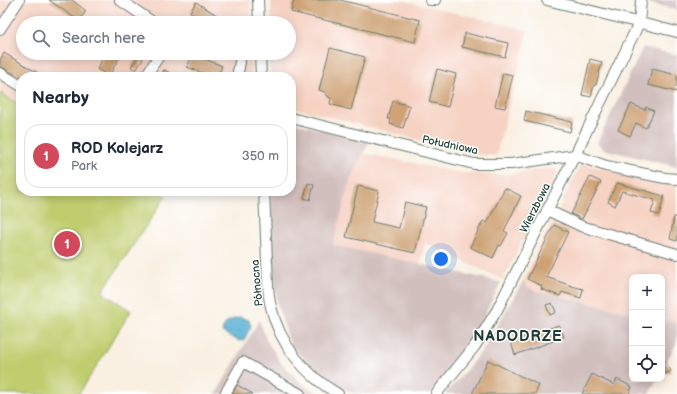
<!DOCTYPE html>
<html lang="en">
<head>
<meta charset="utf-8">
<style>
	body { margin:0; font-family:"Balsamiq Sans",sans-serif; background:#f6f6f7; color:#1f2937 }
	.controls { position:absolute; right:12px; bottom:12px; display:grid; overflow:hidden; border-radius:8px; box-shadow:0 2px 10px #0003 }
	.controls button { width:36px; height:36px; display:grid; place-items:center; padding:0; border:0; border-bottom:1px solid #e0e1e3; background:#fff; color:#1f2937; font:20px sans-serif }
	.you { position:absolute; left:441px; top:259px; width:14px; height:14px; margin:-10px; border:3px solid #fff; border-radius:50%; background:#1a73e8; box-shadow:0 0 0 6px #1a73e833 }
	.badge { display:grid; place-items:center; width:26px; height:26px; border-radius:50%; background:#d1495b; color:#fff; font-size:13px; font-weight:700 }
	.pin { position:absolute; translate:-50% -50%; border:2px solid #fff; box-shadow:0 1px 4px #0006 }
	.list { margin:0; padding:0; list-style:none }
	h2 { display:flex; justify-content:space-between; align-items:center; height:52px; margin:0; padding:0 16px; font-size:17px }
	h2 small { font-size:13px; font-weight:400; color:#747a83 }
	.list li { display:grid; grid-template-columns:26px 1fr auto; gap:12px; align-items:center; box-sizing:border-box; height:64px; margin:0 8px 8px; padding:0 8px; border:1px solid #e0e1e3; border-radius:16px }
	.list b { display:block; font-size:15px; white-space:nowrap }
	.list p { margin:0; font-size:13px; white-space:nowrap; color:#747a83 }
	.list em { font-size:13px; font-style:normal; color:#747a83 }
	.icon { flex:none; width:22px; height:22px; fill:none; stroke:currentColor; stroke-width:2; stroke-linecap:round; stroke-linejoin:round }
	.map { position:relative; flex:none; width:677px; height:394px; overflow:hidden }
	.search { position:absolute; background:#fff; box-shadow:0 2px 10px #0003; left:16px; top:16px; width:280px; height:44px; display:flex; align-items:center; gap:10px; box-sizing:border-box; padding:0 14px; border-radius:22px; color:#747a83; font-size:15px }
	.panel { position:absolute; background:#fff; box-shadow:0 2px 10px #0003; left:16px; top:72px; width:280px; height:124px; border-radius:16px }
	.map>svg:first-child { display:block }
	.built { fill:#f6d2c3 }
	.industrial { fill:#d1bfbd }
	.green { fill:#bfcd6e; stroke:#6f8551 }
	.water { fill:#55aed2; stroke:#3a7683 }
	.building { fill:#cea274 }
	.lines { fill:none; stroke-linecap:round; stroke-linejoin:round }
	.minor-casing { stroke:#6b7c71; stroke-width:12 }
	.minor { stroke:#fff; stroke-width:10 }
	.labels { text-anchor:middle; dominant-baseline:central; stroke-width:3; stroke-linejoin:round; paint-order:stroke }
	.street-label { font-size:11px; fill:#1f3d34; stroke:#fff }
	.district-label { font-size:15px; font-weight:bold; letter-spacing:1px; fill:#1f3d34; stroke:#fff }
</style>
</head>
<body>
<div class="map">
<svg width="677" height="394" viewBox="0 0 677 394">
	<rect width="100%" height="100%" fill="#fff"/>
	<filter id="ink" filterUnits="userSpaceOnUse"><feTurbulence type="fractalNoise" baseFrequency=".025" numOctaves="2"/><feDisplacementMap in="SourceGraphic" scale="8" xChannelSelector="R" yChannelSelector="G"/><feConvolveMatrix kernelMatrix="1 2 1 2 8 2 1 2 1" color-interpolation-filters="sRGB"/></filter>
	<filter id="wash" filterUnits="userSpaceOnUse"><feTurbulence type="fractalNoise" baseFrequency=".012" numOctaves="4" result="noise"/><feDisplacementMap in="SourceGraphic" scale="16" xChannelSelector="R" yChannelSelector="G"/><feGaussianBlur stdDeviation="0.9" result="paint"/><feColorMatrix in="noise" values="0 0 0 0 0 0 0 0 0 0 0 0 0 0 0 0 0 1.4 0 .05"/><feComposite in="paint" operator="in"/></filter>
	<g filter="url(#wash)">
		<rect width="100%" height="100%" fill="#f9f0e2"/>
		<path class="built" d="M0 0H251V23H23V53H251V77H21V106L0 93Z
			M271 0H401L528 30 496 156 474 154 291 107V77H270V53H289V23H271Z
			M363 153 462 173 502 175 549 168 558 171 503 280 425 243 420 266 333 245 351 177Z
			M581 163 646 180 677 183V323L662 319V277H632V313L537 291 528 287 523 281Z"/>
		<path class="industrial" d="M646 0H677V10L645 2Z
			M643 47 677 55V167L603 149 597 143Z
			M291 122 369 142 351 177 333 245 501 282 470 344 431 394H354L325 379 291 346 277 304 273 259 270 191H291Z
			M523 281 528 287 537 291 632 313V379H657L649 394H444L458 380 485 347Z
			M662 319 677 323V342L662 370Z
			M259 320 267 341 281 363 299 381 318 394H216Z"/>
		<path class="green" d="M0 93 21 106V191H158L166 196 102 292 131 311 79 394H0Z"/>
		<path class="water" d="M240 317 249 320 251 326 244 340 239 341 222 332C225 320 229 321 240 317Z"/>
		<g id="blocks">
			<path class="building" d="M49 0H72L86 11 79 21Z
				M294 0H340L420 20 415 42 291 12Z
				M196 2 218 16 214 23H206L190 12Z
				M465 33 508 43 505 57 462 47Z
				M330 48 365 57 351 110 330 104 331 98 328 97 325 92 319 90Z
				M4 53 45 77H19L16 75 0 66V60Z
				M106 53H122L109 76 97 69Z
				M193 54 222 66 217 77H213L187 67Z
				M138 56 143 59 136 70 131 67Z
				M590 59 602 62 596 85H594L591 97 582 95Z
				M437 69 456 74 448 107 429 102Z
				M652 69 677 75V92L648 85Z
				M164 70 178 77H161Z
				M503 73 513 75 505 108 495 106Z
				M393 101 410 106 403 128 390 124 391 119H388Z
				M631 104 645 110 646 107 654 111 646 128 636 123 630 136 618 130Z
				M526 111 572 122 570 132 524 121Z
				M590 177 601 182 582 219 571 214Z
				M308 183 314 185 310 200 304 198Z
				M617 183 664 196 659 215 651 213 655 200 622 191 615 206 608 202Z
				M358 186 379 191 372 222 399 228 405 202 426 207 415 253 346 237Z
				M505 188 521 196 504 231 508 233 501 246 499 245 493 258 470 247 483 221 487 223Z
				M674 217H677V241L670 239Z
				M554 225 568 232 546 277 572 286 583 289 581 298 562 292 560 296 541 289 542 286 527 279Z
				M552 303 556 312 550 315 546 305Z
				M559 325 564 337 515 355 511 342Z
				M662 356 671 371 665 374 662 368Z
				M488 360 539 385 535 394H472Z
				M592 374 614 385 617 379 632 387 629 394H582Z
				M237 385 253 394H232Z"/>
		</g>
	</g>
	<g filter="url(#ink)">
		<use href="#blocks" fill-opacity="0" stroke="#6b7c71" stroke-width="1"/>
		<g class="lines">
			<defs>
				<path id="minor" d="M120 0 154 23
					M258 0 259 23
					M430 0H435
					M547 0 677 32
					M0 29 19 0
					M260 53 261 77
					M0 73 21 86
					M145 77 161 53
					M237 77 240 62
					M291 118 474 164H511L575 155 606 166 665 178 677 179
					M264 191C265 214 266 238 267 261 268 276 267 293 271 307 280 345 305 375 338 394
					M547 210 581 226 677 254
					M225 394 243 362 300 394
					M436 394 475 346 497 310 575 155 639 23 641 0"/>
			</defs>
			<use href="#minor" class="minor-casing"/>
			<use href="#minor" class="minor"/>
		</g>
	</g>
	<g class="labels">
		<g class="street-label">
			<text transform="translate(450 145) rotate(12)">Południowa</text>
			<text transform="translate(535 208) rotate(-63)">Wierzbowa</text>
			<text transform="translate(257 283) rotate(-95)">Północna</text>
		</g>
		<g class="district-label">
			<text x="518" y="336">NADODRZE</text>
		</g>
	</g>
</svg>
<div class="controls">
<button>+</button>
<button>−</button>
<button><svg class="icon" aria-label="locate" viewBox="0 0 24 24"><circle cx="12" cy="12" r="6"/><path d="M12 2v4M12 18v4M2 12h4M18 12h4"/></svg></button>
</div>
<div class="you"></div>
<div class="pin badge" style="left:67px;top:244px">1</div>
<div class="search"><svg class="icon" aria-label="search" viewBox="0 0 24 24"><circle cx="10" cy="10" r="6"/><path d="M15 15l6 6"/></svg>Search here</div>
<section class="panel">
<h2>Nearby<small></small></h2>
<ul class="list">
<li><span class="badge">1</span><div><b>ROD Kolejarz</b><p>Park</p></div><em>350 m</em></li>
</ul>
</section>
</div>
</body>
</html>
